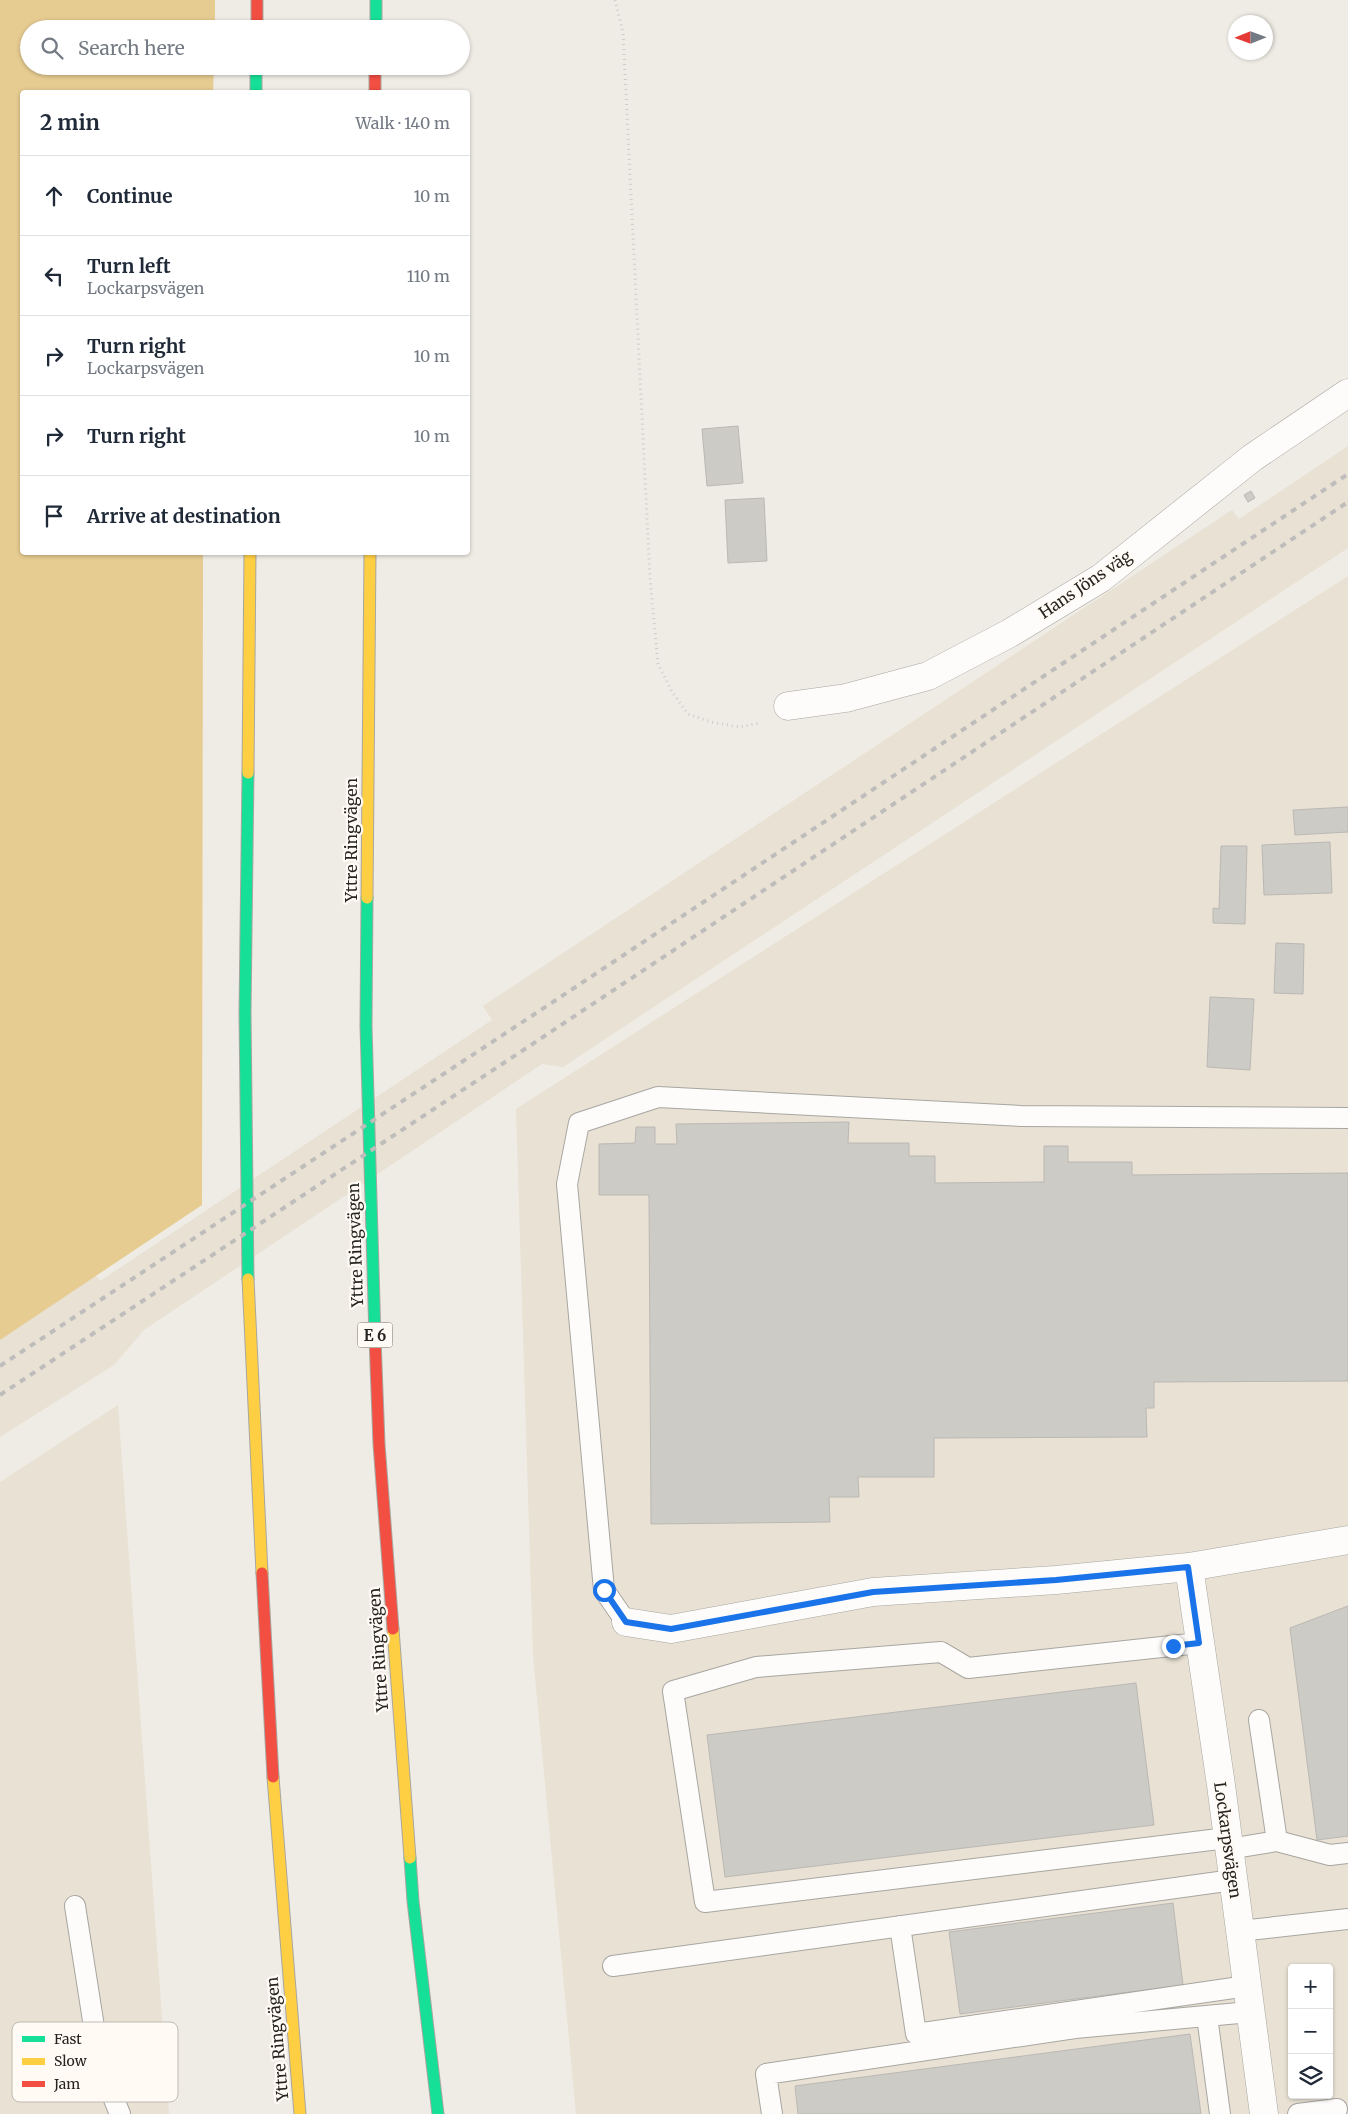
<!DOCTYPE html>
<html lang="en">
<head>
<meta charset="utf-8">
<style>
	body { margin:0; font-family:Merriweather,serif; background:#f6f6f7; color:#1f2937 }
	.controls { position:absolute; right:15px; bottom:15px; display:grid; overflow:hidden; border-radius:5px; box-shadow:0 1px 4px #0004 }
	.controls button { width:45px; height:45px; display:grid; place-items:center; padding:0; border:0; border-bottom:1px solid #e0e1e3; background:#fff; color:#1f2937; font:25px sans-serif }
	.compass { position:absolute; left:1228px; top:15px; width:45px; height:45px; border-radius:50%; background:#fff; box-shadow:0 1px 4px #0004; rotate:269deg }
	.stop { position:absolute; width:15px; height:15px; margin:-11px; border:4px solid #1a73e8; border-radius:50%; background:#fff }
	.stop.end { background:#1a73e8; border-color:#fff; box-shadow:0 1px 5px #0008 }
	.list { margin:0; padding:0; list-style:none }
	h2 { display:flex; justify-content:space-between; align-items:center; height:65px; margin:0; padding:0 20px; font-size:21px }
	h2 small { font-size:16px; font-weight:400; color:#747a83 }
	.list li { display:grid; grid-template-columns:32px 1fr auto; gap:15px; align-items:center; box-sizing:border-box; height:80px; padding:0 20px; border-top:1px solid #e0e1e3 }
	.list b { display:block; font-size:19px; white-space:nowrap }
	.list p { margin:0; font-size:16px; white-space:nowrap; color:#747a83 }
	.list em { font-size:16px; font-style:normal; color:#747a83 }
	.icon { flex:none; width:28px; height:28px; fill:none; stroke:currentColor; stroke-width:2; stroke-linecap:round; stroke-linejoin:round }
	.map { position:relative; flex:none; width:1348px; height:2114px; overflow:hidden }
	.search { position:absolute; background:#fff; box-shadow:0 1px 4px #0004; left:20px; top:20px; width:450px; height:55px; display:flex; align-items:center; gap:12px; box-sizing:border-box; padding:0 18px; border-radius:28px; color:#747a83; font-size:19px }
	.panel { position:absolute; background:#fff; box-shadow:0 1px 4px #0004; left:20px; top:90px; width:450px; height:465px; border-radius:5px }
	.map>svg:first-child { display:block }
	.built { fill:#e8e1d4; fill-rule:evenodd }
	.forest { fill:#e6cc91 }
	.building { fill:#cdcbc6; stroke:#bbb8b4 }
	.lines { fill:none; stroke-linecap:round; stroke-linejoin:round }
	.lane-casing { stroke:#a8a6a0; stroke-width:22 }
	.street-casing { stroke:#a8a6a0; stroke-width:29 }
	.fast-casing { stroke:#a8a6a0; stroke-width:13 }
	.slow-casing { stroke:#a8a6a0; stroke-width:13 }
	.jam-casing { stroke:#a8a6a0; stroke-width:13 }
	.path { stroke:#cdccc9; stroke-width:3; stroke-dasharray:1 4; stroke-linecap:butt }
	.lane { stroke:#fdfcfb; stroke-width:20 }
	.street { stroke:#fdfcfb; stroke-width:28 }
	.fast { stroke:#16e098; stroke-width:11 }
	.slow { stroke:#ffcf43; stroke-width:11 }
	.jam { stroke:#f24e42; stroke-width:11 }
	.rail { stroke:#bebdbb; stroke-width:4; stroke-dasharray:6 6; stroke-linecap:butt }
	.route { stroke:#1a73e8; stroke-width:6 }
	.labels { text-anchor:middle; dominant-baseline:central; stroke-width:4.5; stroke-linejoin:round; paint-order:stroke }
	.shield { fill:#fffbf4; stroke:#676460; stroke-width:1 }
	.shield-label { font-size:15px; font-weight:bold; fill:#262420 }
	.street-label { font-size:16px; fill:#262420; stroke:#fffbf4 }
	.key { fill:#fffbf4; stroke:#bebab4; stroke-width:1 }
	.key-label { font-size:14px; fill:#262420 }
</style>
</head>
<body>
<div class="map">
<svg width="1348" height="2114" viewBox="0 0 1348 2114">
	<rect width="100%" height="100%" fill="#efece5"/>
	<path class="built" d="M1348 446V548L563 1067 542 1064 144 1330 114 1365 0 1437V1332L93 1272 100 1281 492 1020 483 1006 1232 510 1239 519Z
		M1348 576V2114H576L533 1656 516 1109ZM1292 1968H1329V2095H1292Z
		M118 1405 169 2114H0V1482Z"/>
	<path class="forest" d="M0 0H215V29H29V66H214L213 92H22V552L203 553 202 1205 0 1340Z"/>
	<path class="building" d="M738 426 743 483 707 486 702 429Z
		M1251 491 1255 498 1248 502 1244 495Z
		M764 498 767 561 728 563 725 500Z
		M1348 807V832L1295 835 1293 810Z
		M1330 842 1332 893 1264 895 1262 845Z
		M1221 846H1247L1245 924 1213 923V908L1219 909Z
		M1276 943 1304 944 1303 994 1274 993Z
		M1210 997 1254 999 1250 1070 1207 1067Z
		M849 1122 848 1143H909V1156H935V1183L1044 1182V1146H1068V1162H1132V1175L1348 1173V1381L1154 1382V1408H1146L1147 1437 934 1438V1477H858L859 1497H829L830 1522 651 1524 649 1195H599V1144L635 1143 636 1127H655V1144H677L676 1124Z
		M1348 1606V1836L1317 1840 1290 1628Z
		M1136 1683 1154 1825 725 1877 707 1735Z
		M1173 1903 1183 1985 960 2014 949 1932Z
		M1190 2034 1201 2114H798L795 2086Z"/>
	<g class="lines">
		<defs>
			<path id="lane" d="M626 1622 604 1590 567 1184 579 1123 658 1097 1021 1116 1348 1118
				M1199 1643 968 1668 941 1652 756 1667 673 1691 705 1902 1227 1838
				M1277 1841 1330 1855 1348 1853
				M1229 1849 1277 1841 1259 1720
				M75 1906 100 2065 120 2114
				M900 1926 916 2034 1247 1986
				M1240 1931 1348 1919
				M613 1966 1233 1880
				M1207 2016 1220 2114
				M772 2114 766 2074 1075 2028 1250 2012
				M1298 2114 1337 2109"/>
			<path id="street" d="M788 706 846 698 928 676 1010 633 1101 578 1252 458 1348 393
				M1189 1567 1221 1785 1264 2114
				M626 1622 671 1629 873 1592 1056 1580 1189 1567 1348 1540"/>
			<path id="fast" d="M376 0V29
				M256 66V92
				M248 773 245 1012 248 1279
				M367 898 366 1026 375 1338
				M410 1858 413 1901 438 2114"/>
			<path id="slow" d="M248 773 250 552
				M367 898 370 552
				M248 1279 262 1573
				M393 1629 410 1858
				M273 1777 300 2114"/>
			<path id="jam" d="M257 0V29
				M375 66V92
				M375 1338 379 1444 393 1629
				M262 1573 273 1777"/>
		</defs>
		<use href="#lane" class="lane-casing"/>
		<use href="#street" class="street-casing"/>
		<use href="#fast" class="fast-casing"/>
		<use href="#slow" class="slow-casing"/>
		<use href="#jam" class="jam-casing"/>
		<path class="path" d="M615 0 623 33 650 578 658 664 672 692 688 714 711 722 739 727 760 723"/>
		<use href="#lane" class="lane"/>
		<use href="#street" class="street"/>
		<use href="#fast" class="fast"/>
		<use href="#slow" class="slow"/>
		<use href="#jam" class="jam"/>
		<path class="rail" d="M0 1366 562 996 1348 474
			M0 1395 534 1043 1348 502"/>
	</g>
	<g class="lines">
		<path class="route" d="M604 1590 626 1622 671 1629 873 1592 1056 1580 1188 1567 1199 1643 1173 1646"/>
	</g>
	<g class="labels">
		<rect class="shield" x="357.5" y="1322.5" width="35" height="25" rx="4"/>
		<g class="shield-label">
			<text x="375" y="1335">E 6</text>
		</g>
		<g class="street-label">
			<text transform="translate(1085 584) rotate(-34)">Hans Jöns väg</text>
			<text transform="translate(351 840) rotate(-90)">Yttre Ringvägen</text>
			<text transform="translate(355 1245) rotate(-92)">Yttre Ringvägen</text>
			<text transform="translate(378 1650) rotate(-94)">Yttre Ringvägen</text>
			<text transform="translate(1228 1840) rotate(82)">Lockarpsvägen</text>
			<text transform="translate(277 2039) rotate(-95)">Yttre Ringvägen</text>
		</g>
	</g>
	<rect x="12" y="2022" width="166" height="80" rx="8" class="key"/>
	<rect x="22" y="2036" width="23" height="6" fill="#16e098"/>
	<rect x="22" y="2058" width="23" height="7" fill="#ffcf43"/>
	<rect x="22" y="2081" width="23" height="6" fill="#f24e42"/>
	<g class="key-label">
		<text x="54" y="2044">Fast</text>
		<text x="54" y="2066">Slow</text>
		<text x="54" y="2089">Jam</text>
	</g>
</svg>
<div class="controls">
<button>+</button>
<button>−</button>
<button><svg class="icon" aria-label="layers" viewBox="0 0 24 24"><path d="M12 4l9 5-9 5-9-5zM3 14l9 5 9-5"/></svg></button>
</div>
<svg class="compass" viewBox="-18 -18 36 36"><path d="M0-13l5 13h-10z" fill="#e53935"/><path d="M0 13l5-13h-10z" fill="#747a83"/></svg>
<div class="stop" style="left:604px;top:1590px"></div>
<div class="stop end" style="left:1173px;top:1646px"></div>
<div class="search"><svg class="icon" aria-label="search" viewBox="0 0 24 24"><circle cx="10" cy="10" r="6"/><path d="M15 15l6 6"/></svg>Search here</div>
<section class="panel">
<h2>2 min<small>Walk · 140 m</small></h2>
<ul class="list">
<li><svg class="icon" aria-label="ahead" viewBox="0 0 24 24"><path d="M12 20V5M6 11l6-6 6 6"/></svg><div><b>Continue</b></div><em>10 m</em></li>
<li><svg class="icon" aria-label="left" viewBox="0 0 24 24"><path d="M17 20v-9H6M10 6l-5 5 5 5"/></svg><div><b>Turn left</b><p>Lockarpsvägen</p></div><em>110 m</em></li>
<li><svg class="icon" aria-label="right" viewBox="0 0 24 24"><path d="M7 20v-9h11M14 6l5 5-5 5"/></svg><div><b>Turn right</b><p>Lockarpsvägen</p></div><em>10 m</em></li>
<li><svg class="icon" aria-label="right" viewBox="0 0 24 24"><path d="M7 20v-9h11M14 6l5 5-5 5"/></svg><div><b>Turn right</b></div><em>10 m</em></li>
<li><svg class="icon" aria-label="arrive" viewBox="0 0 24 24"><path d="M6 21V4h12l-3 4 3 4H6"/></svg><div><b>Arrive at destination</b></div></li>
</ul>
</section>
</div>
</body>
</html>
